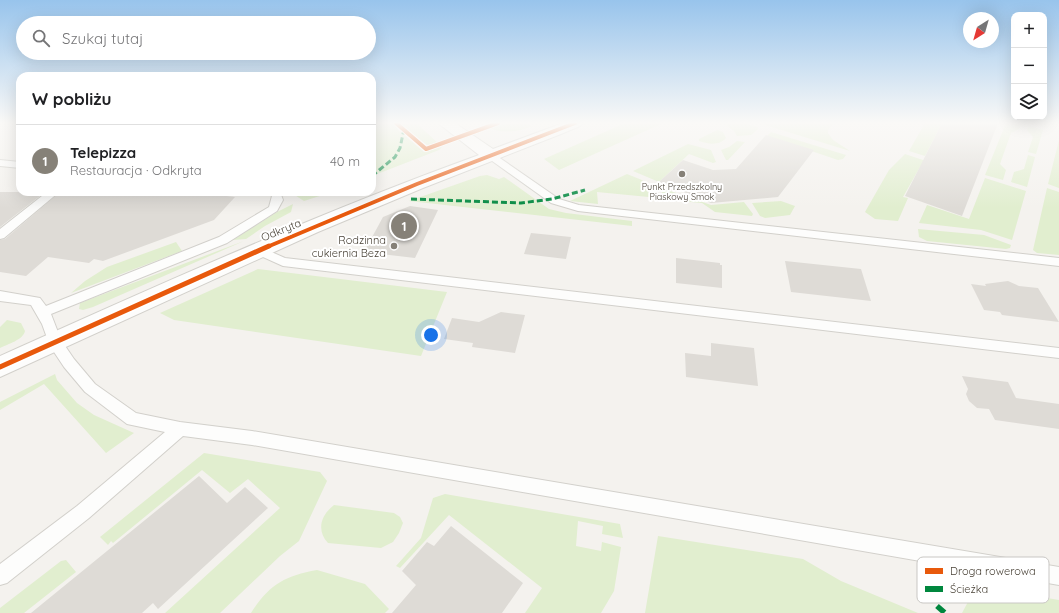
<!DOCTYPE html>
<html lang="pl">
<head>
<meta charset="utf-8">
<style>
	body { margin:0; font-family:Quicksand,sans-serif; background:#f6f6f6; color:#202124 }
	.controls { position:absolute; right:12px; top:12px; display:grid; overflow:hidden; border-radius:8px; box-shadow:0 4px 16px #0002 }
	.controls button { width:36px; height:36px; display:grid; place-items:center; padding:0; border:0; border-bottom:1px solid #e0e0e0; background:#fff; color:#202124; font:20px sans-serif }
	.compass { position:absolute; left:963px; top:12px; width:36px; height:36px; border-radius:50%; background:#fff; box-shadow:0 4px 16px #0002; rotate:217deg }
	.you { position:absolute; left:431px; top:335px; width:14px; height:14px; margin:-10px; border:3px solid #fff; border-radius:50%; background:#1a73e8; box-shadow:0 0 0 6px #1a73e833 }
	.badge { display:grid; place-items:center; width:26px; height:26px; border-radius:50%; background:#868178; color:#fff; font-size:13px; font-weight:700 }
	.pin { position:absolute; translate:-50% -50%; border:2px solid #fff; box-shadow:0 1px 4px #0006 }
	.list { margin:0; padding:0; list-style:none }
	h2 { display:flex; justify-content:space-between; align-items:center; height:52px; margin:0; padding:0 16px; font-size:17px }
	h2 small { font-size:13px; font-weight:400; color:#757577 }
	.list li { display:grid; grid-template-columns:26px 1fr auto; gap:12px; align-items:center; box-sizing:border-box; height:72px; padding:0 16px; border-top:1px solid #e0e0e0 }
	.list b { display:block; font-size:15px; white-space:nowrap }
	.list p { margin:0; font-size:13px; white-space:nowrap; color:#757577 }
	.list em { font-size:13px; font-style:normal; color:#757577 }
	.icon { flex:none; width:22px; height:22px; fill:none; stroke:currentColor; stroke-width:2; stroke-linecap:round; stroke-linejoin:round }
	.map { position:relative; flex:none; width:1059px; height:613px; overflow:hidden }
	.search { position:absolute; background:#fff; box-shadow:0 4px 16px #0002; left:16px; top:16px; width:360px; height:44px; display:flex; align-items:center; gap:10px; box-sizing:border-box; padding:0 14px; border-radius:22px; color:#757577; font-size:15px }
	.panel { position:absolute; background:#fff; box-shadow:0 4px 16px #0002; left:16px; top:72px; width:360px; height:124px; border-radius:12px }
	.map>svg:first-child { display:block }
	.green { fill:#e1eecf }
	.building { fill:#dedbd6 }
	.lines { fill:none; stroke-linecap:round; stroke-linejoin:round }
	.service-casing { stroke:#d2d0cb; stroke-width:2 }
	.minor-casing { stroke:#d2d0cb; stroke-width:2 }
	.service { fill:#fdfdfc; fill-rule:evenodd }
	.minor { fill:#fdfdfc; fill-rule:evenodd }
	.quiet-far1 { stroke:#00873e; stroke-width:3; stroke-dasharray:6 3; stroke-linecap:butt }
	.quiet { stroke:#00873e; stroke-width:5.5; stroke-dasharray:10 5.5; stroke-linecap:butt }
	.cycleway-far1-casing { stroke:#fff; stroke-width:6 }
	.cycleway-casing { stroke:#fff; stroke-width:8 }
	.cycleway-far1 { stroke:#e8590c; stroke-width:4 }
	.cycleway { stroke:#e8590c; stroke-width:5 }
	.poi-dot { fill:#868178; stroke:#fff; stroke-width:1.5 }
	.labels { text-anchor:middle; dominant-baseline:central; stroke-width:4; stroke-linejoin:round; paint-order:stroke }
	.far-poi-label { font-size:9px; fill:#4b4439; stroke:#fff }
	.street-label { font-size:11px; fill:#4b4439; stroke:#fff }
	.poi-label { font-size:11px; fill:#4b4439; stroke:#fff; text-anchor:end }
	.key { fill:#fff; stroke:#c9c7c4; stroke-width:1 }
	.key-label { font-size:11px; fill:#4b4439 }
</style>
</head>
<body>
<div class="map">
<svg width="1059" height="613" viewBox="0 0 1059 613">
	<rect width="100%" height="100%" fill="#f4f2ee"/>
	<path class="green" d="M372 123H394L398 130 424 152 442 147 439 150 372 176Z
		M400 123H416L438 143 427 145Z
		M513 123H522L532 126C518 132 502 134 487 127Z
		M625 123H663L559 170 544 159Z
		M732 123H743L758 127V129L751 135 737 136 734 131 726 125Z
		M759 123H834L828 130V133L833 140 850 151Z
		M925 123H942L925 156 909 151Z
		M1006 123 1021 124 1019 129 1011 133 1000 164 1006 170 1003 180 985 175Z
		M1029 126 1043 130 1036 154 1028 152 1033 137 1027 130Z
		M717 130 723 132 726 138C719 146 708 144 699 141V139Z
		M771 132 846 155 843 159 838 160 767 136Z
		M1059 140V188L1048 184Z
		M737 141 745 142 728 160H726L721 150 729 147Z
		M688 144 711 150 716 162 713 163 689 154 659 182 633 171Z
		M905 154 929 162 920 167 903 197 908 198 898 221 875 219 865 212 889 170Z
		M1028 155 1035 157 1027 187 1011 182 1014 172 1024 169Z
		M627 174 642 180 659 198 597 192 598 204 570 201Z
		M487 175 499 179 504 177 549 209 566 213 632 221V226L409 201 480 176Z
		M985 178 1026 191 1012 240 981 230 919 223 927 205 969 219Z
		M656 186 711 205 744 202 753 214 752 216 715 212 702 203 669 200Z
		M1047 188 1059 192V255L1037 253 1033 250Z
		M290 192H332L304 201Z
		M781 201 795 206 790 215 765 218 760 216 752 203Z
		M293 204 291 212 265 226 246 239 233 240 277 212Z
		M918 229 984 235 1011 245 1010 248 1006 249 927 241 919 237Z
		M244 241 93 307 83 310 79 309 80 303Z
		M176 242 182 251 71 293 85 281 107 267Z
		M258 269 447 292 421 356 174 320 160 313Z
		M7 320 21 323 25 331C23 340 8 344 0 348V327Z
		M55 374 57 380 77 403 94 415 134 433 106 453 44 384 0 410V402Z
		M204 453 320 472 327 481 299 541 280 556 220 613H165L280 508 248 479 230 493 202 470 113 543 111 541 108 545 100 537Z
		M445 494 620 524 623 538 602 534 603 526 578 521 576 546 601 551 602 542 621 547 614 591 601 613H525L542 588 449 515 400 568 396 566 421 538 433 498Z
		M334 505 394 513 400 517 403 523 399 533 393 542 381 548 328 543C316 530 321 515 334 505Z
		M658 536 803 559 841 581 918 613H645Z
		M66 560 76 572 24 613H0V608L61 561Z
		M317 570 365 584 389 609 385 613H251C269 585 284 576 317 570Z
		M976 587 989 591 1002 599 1023 594 1059 600V613H962Z"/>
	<path class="building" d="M942 123H998L962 216 905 196Z
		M766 135 814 150 778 197 711 203 659 182 683 160 713 170 736 169Z
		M0 192H45L0 227Z
		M60 192H194L235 197 214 220 103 261 94 259 89 263 48 257 26 276 0 272V240L5 239Z
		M410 206 438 210 415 258 364 252 383 217Z
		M531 233 571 237 566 259 524 254Z
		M676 258 720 263V265H722V288L676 283Z
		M785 261 861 269 871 301 791 292Z
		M1008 281 1019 286 1038 288 1059 322 1002 315 1000 312 984 310 971 284 986 286 985 284Z
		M501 312 525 315 515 353 472 347 473 343 444 339 452 318 479 322Z
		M711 343 754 348 758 386 686 377 685 353 711 356Z
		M962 376 1008 382 1016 398 1059 404V429L995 420 989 409 977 408 969 401 966 394 968 389Z
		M199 476 227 503 245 487 268 508 158 609 153 603 142 613H31Z
		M451 526 523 583 502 613H392L416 585 402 571 427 542 434 546Z"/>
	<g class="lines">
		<defs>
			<path id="service" d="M491 153 494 154 559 199 579 205 1059 258V266L578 211 551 203 488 158 486 156 488 154Z
				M0 160 20 162V168L0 166Z
				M47 192H59L4 238 0 239V229Z
				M265 192H280L283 200 277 211 227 243 51 314 61 340 74 359 95 384 136 413 180 422 252 431 1059 567V585L252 445 183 436 89 518 7 583 0 585V564L77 506 165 432 127 424 85 392 64 367 50 346 42 324 31 305 0 301V291L40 298 46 306 219 237 269 207 272 196Z
				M258 246 285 258 1059 348V358L283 266 254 253 252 250 254 247Z"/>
			<path id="minor" d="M438 123H455L493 149 563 123H583L580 126 561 134 423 188 318 232 0 377V356C158 285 316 214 479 155Z"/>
		</defs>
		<use href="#service" class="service-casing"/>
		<use href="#minor" class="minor-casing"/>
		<use href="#service" class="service"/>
		<use href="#minor" class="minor"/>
		<path class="quiet-far1" d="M372 176 395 157 400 148 404 129
			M411 199 521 203 552 199 585 190"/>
		<path class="quiet" d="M937 606 945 613"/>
		<defs>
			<path id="cycleway-far1" d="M396 123 426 149 498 123
				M267 247 417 184 575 123"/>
			<path id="cycleway" d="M0 367 269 246"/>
		</defs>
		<use href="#cycleway-far1" class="cycleway-far1-casing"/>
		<use href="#cycleway" class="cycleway-casing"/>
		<use href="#cycleway-far1" class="cycleway-far1"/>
		<use href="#cycleway" class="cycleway"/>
	</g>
	<linearGradient id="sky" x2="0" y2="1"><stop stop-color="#98c4ec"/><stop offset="0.59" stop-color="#faf9f7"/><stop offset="1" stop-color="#faf9f7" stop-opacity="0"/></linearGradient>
	<rect width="1059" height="208" fill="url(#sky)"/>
	<g class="poi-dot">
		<circle cx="682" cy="174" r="4"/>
		<circle cx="394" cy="246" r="4"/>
	</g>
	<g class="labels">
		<g class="far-poi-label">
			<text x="682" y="186">Punkt Przedszkolny<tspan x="682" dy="10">Piaskowy Smok</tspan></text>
		</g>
		<g class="street-label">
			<text transform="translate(281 230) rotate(-22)">Odkryta</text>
		</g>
		<g class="poi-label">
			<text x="386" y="240">Rodzinna<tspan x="386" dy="13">cukiernia Beza</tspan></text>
		</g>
	</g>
	<rect x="917" y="557" width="132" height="46" rx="6" class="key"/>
	<rect x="925" y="568" width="18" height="6" fill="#e8590c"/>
	<rect x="925" y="586" width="18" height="6" fill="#00873e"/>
	<g class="key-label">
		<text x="950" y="575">Droga rowerowa</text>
		<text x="950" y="593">Ścieżka</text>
	</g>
</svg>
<div class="controls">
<button>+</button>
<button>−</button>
<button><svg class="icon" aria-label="layers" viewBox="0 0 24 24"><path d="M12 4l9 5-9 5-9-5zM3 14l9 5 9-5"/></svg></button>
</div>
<svg class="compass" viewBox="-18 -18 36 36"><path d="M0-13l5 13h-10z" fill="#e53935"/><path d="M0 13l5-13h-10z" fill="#757577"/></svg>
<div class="you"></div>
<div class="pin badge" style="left:404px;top:226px">1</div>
<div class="search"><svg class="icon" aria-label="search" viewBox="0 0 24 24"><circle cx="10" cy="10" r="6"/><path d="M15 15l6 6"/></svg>Szukaj tutaj</div>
<section class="panel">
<h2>W pobliżu<small></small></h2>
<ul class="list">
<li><span class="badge">1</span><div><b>Telepizza</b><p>Restauracja · Odkryta</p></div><em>40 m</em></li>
</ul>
</section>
</div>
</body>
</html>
